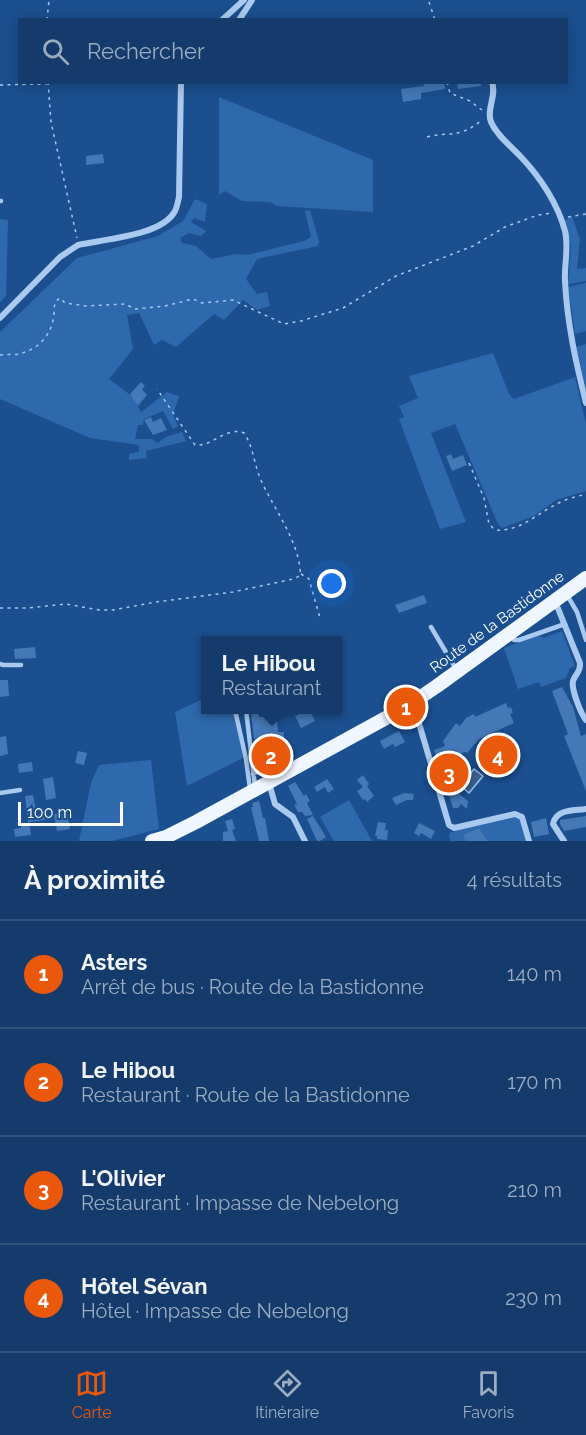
<!DOCTYPE html>
<html lang="fr">
<head>
<meta charset="utf-8">
<style>
	body { margin:0; font-family:Raleway,sans-serif; background:#214673; color:#f1f3f6 }
	.scale { position:absolute; left:18px; bottom:15px; width:105px; box-sizing:border-box; padding-left:6px; border:3px solid #fff; border-top:0; font-size:16px; line-height:21px; white-space:nowrap; color:#fff; -webkit-text-stroke:4px #1b4f8f; paint-order:stroke }
	.you { position:absolute; left:332px; top:584px; width:21px; height:21px; margin:-15px; border:4px solid #fff; border-radius:50%; background:#1a73e8; box-shadow:0 0 0 9px #1a73e833 }
	.badge { display:grid; place-items:center; width:39px; height:39px; border-radius:50%; background:#ea580c; color:#fff; font-size:20px; font-weight:700 }
	.pin { position:absolute; translate:-50% -50%; border:3px solid #fff; box-shadow:0 2px 6px #0006 }
	.popup { position:absolute; left:201px; top:636px; width:141px; height:78px; box-sizing:border-box; display:grid; place-content:center; border-radius:0px; background:#143b6b; filter:drop-shadow(0 2px 4px #0005); font-size:20px; white-space:nowrap; color:#9dadc1 }
	.popup b { font-size:22px; color:#f1f3f6 }
	.popup::after { content:''; position:absolute; left:50%; top:100%; margin-left:-12px; border:12px solid transparent; border-top-color:#143b6b }
	.list { margin:0; padding:0; list-style:none }
	h2 { display:flex; justify-content:space-between; align-items:center; height:78px; margin:0; padding:0 24px; font-size:26px }
	h2 small { font-size:20px; font-weight:400; color:#9dadc1 }
	.list li { display:grid; grid-template-columns:39px 1fr auto; gap:18px; align-items:center; box-sizing:border-box; height:108px; padding:0 24px; border-top:2px solid #33557e }
	.list b { display:block; font-size:22px; white-space:nowrap }
	.list p { margin:0; font-size:20px; white-space:nowrap; color:#9dadc1 }
	.list em { font-size:20px; font-style:normal; color:#9dadc1 }
	.icon { flex:none; width:33px; height:33px; fill:none; stroke:currentColor; stroke-width:2; stroke-linecap:round; stroke-linejoin:round }
	.map { position:relative; flex:none; width:586px; height:841px; overflow:hidden }
	.search { position:absolute; background:#143b6b; box-shadow:0 3px 15px #0003; left:18px; right:18px; top:18px; height:66px; display:flex; align-items:center; gap:15px; box-sizing:border-box; padding:0 21px; border-radius:0px; color:#9dadc1; font-size:22px }
	.sheet { height:510px; background:#143b6b }
	nav { display:flex; justify-content:space-around; align-items:center; box-sizing:border-box; height:84px; border-top:2px solid #33557e; background:#143b6b; font-size:16px; color:#9dadc1 }
	nav a { display:grid; justify-items:center; gap:3px }
	nav .on { color:#ea580c }
	.map>svg:first-child { display:block }
	.green { fill:#2e69ad }
	.water { fill:#3c6290; stroke:#9cc4f0; stroke-width:1.5 }
	.building { fill:#4478b7 }
	.lines { fill:none; stroke-linecap:round; stroke-linejoin:round }
	.path { stroke:#a9c9ee; stroke-width:1.5; stroke-dasharray:3 4.5; stroke-linecap:butt }
	.lane { stroke:#a9c9ee; stroke-width:4.5 }
	.street { stroke:#a9c9ee; stroke-width:6 }
	.primary { stroke:#f0f6ff; stroke-width:14 }
	.labels { text-anchor:middle; dominant-baseline:central; stroke-width:5; stroke-linejoin:round; paint-order:stroke }
	.street-label { font-size:15px; fill:#fff; stroke:#1b4f8f }
</style>
</head>
<body>
<div class="map">
<svg width="586" height="841" viewBox="0 0 586 841">
	<rect width="100%" height="100%" fill="#1b4f8f"/>
	<path class="green" d="M219 97 373 160V212L277 206 270 202 242 201 225 191 219 195Z
		M195 199 207 204 205 222 194 218 191 222 206 231 201 236 189 233 180 238 182 243 196 246 211 259 236 254 247 255 304 241 311 237 305 211 310 210 319 241 318 246 257 259 246 279 257 294 267 292 270 306 257 310 243 300 224 320 214 314 176 347 162 340 154 345 139 313 127 315 133 349 109 379 133 397 141 412 167 392 179 396 173 415 178 426 173 429 163 411 144 419 143 425H138L135 439H152L157 443 166 437 182 432 186 441 146 451 147 458 129 460V454L139 452V445L90 438 0 399V332L77 258 158 236 183 221Z
		M572 216 580 239 577 269 586 268V281L568 284 571 247 564 221Z
		M0 219 8 220 6 296 0 302Z
		M586 283V331L575 334 568 287Z
		M586 344V389L576 347Z
		M493 353 509 394 514 399 575 377 586 424V491L556 500 534 516 502 528 498 524 455 424 431 433 466 522 440 529 399 419 404 417 399 406 418 398 409 376Z
		M562 631 575 666 570 668 566 678 541 687 539 682 518 689 504 648 539 635 543 638Z
		M205 698V710H240L241 712 235 714 243 758 187 786 175 712Z
		M151 760 159 829 112 841H79L91 783 99 765Z
		M349 800 372 841H334L320 817Z
		M517 817 520 819 526 841H450L449 833 494 819 495 822Z"/>
	<path class="water" d="M474 769 483 776 469 793 461 786Z"/>
	<path class="building" d="M423 82H444L445 89 421 93V99L403 102 401 89 424 86Z
		M457 82H481V86L458 89Z
		M103 154 104 163 86 165V156Z
		M141 382 145 386 142 389 147 395 138 406 130 394Z
		M151 417 153 422 161 418 167 430 153 435 144 420Z
		M451 454 453 459 463 455 467 465 452 471 446 456Z
		M424 595 427 603 399 613 395 605Z
		M35 647 36 658 15 659 14 649Z
		M0 680H8L9 696 0 697Z
		M562 687 573 707 581 736 586 734V791L564 736 568 734 552 691Z
		M506 703 508 708 511 707 513 713 510 714 514 723 479 739 467 753 465 752 449 758 454 768 457 766 459 778 452 781 455 786 452 788 468 801 467 809 461 804 458 808H453L434 750 445 746 443 741 456 723 460 726 466 718 474 714 475 717Z
		M310 710 315 721 301 728 295 716Z
		M258 711 259 717 277 716 278 732H284V739L268 741 269 743H262L261 738 254 739 251 712Z
		M399 731 405 742 395 747 393 744 384 749 380 741Z
		M6 736 8 754 0 756V737Z
		M78 751 87 753 84 765 75 763Z
		M32 762 33 771 19 773 18 764Z
		M363 775 369 784 367 786 374 796 367 802 365 799 363 800 357 791 363 787 357 780Z
		M53 777 56 798 46 800 43 779Z
		M327 779 334 789 328 793 325 787 317 792 314 787Z
		M295 782 304 796 306 794 310 801 307 803 313 815 305 816 302 812H298L294 805 297 804 288 786Z
		M404 793 414 794 413 800H407L396 805 392 798Z
		M33 795 37 815 44 814 45 820 29 822 31 835 15 837 14 829 21 828 20 824 28 823 25 796Z
		M259 801 263 818H265L269 841H259L251 807H253L252 803Z
		M67 813 70 829 57 831 54 814Z
		M313 816 326 837 320 841H317L307 819Z
		M586 816V827L564 831 560 824V820Z
		M546 818 549 834 534 837 531 822Z
		M232 819 235 829 232 830 236 841H223V832L228 831 225 821Z
		M378 822 386 823 385 830H388L387 840 377 839V836H375Z
		M419 823 435 831 431 839 421 833 419 836 414 833Z
		M479 828 487 841H466L463 835Z"/>
	<g class="lines">
		<path class="path" d="M429 2 435 20
			M47 20 49 0
			M48 82 51 122 77 238
			M447 82 450 93 470 101 482 110
			M0 85 47 84
			M427 137C451 131 460 139 483 119
			M568 217 586 214
			M0 355C6 354 13 355 19 354 39 349 52 335 54 314 54 307 54 302 60 298L65 303 86 306 125 304 135 309 165 306 193 299 202 303 233 300 284 324 301 321 343 308 396 276 473 246 505 227 538 215 552 213
			M469 463 484 498 489 524 495 530C519 532 535 515 555 505 564 499 576 497 586 494
			M301 574 309 579 320 618
			M0 608H27L66 604 99 610H113L156 602 233 592 293 579C299 577 301 575 300 569 297 538 272 506 260 478 254 463 253 446 244 433 225 426 213 447 195 445L157 389"/>
		<path class="lane" d="M0 201H1
			M567 595 577 612 586 640
			M431 627 456 669
			M510 636 514 640H519L565 624
			M0 664 3 665H21
			M235 710 246 759 250 789
			M246 710 255 786
			M253 774 282 760 285 769
			M0 793 20 790"/>
		<path class="street" d="M222 20 244 0
			M239 20 252 0
			M492 82C497 96 486 109 491 122 497 136 511 146 521 157 540 177 558 204 565 231 569 248 564 265 565 281 567 323 576 363 586 403
			M0 318 60 257 78 245C104 239 162 236 175 211 177 207 178 201 179 197L181 82
			M555 601 580 663C581 672 575 674 573 681 571 689 581 714 586 720
			M413 703 449 825 454 828 515 814 522 817 529 841
			M269 783 275 804 293 817 305 841
			M564 841 553 824C556 809 573 811 586 809"/>
		<path class="primary" d="M152 841 166 837 196 822 406 707 437 686 586 578"/>
	</g>
	<g class="labels">
		<g class="street-label">
			<text transform="translate(497 622) rotate(-36)">Route de la Bastidonne</text>
		</g>
	</g>
</svg>
<div class="scale">100 m</div>
<div class="you"></div>
<div class="pin badge" style="left:406px;top:707px">1</div>
<div class="pin badge" style="left:271px;top:756px">2</div>
<div class="popup"><b>Le Hibou</b>Restaurant</div>
<div class="pin badge" style="left:449px;top:773px">3</div>
<div class="pin badge" style="left:498px;top:755px">4</div>
<div class="search"><svg class="icon" aria-label="search" viewBox="0 0 24 24"><circle cx="10" cy="10" r="6"/><path d="M15 15l6 6"/></svg>Rechercher</div>
</div>
<section class="sheet">
<h2>À proximité<small>4 résultats</small></h2>
<ul class="list">
<li><span class="badge">1</span><div><b>Asters</b><p>Arrêt de bus · Route de la Bastidonne</p></div><em>140 m</em></li>
<li><span class="badge">2</span><div><b>Le Hibou</b><p>Restaurant · Route de la Bastidonne</p></div><em>170 m</em></li>
<li><span class="badge">3</span><div><b>L'Olivier</b><p>Restaurant · Impasse de Nebelong</p></div><em>210 m</em></li>
<li><span class="badge">4</span><div><b>Hôtel Sévan</b><p>Hôtel · Impasse de Nebelong</p></div><em>230 m</em></li>
</ul>
</section>
<nav>
<a class="on"><svg class="icon" aria-label="map" viewBox="0 0 24 24"><path d="M3 6l6-2 6 2 6-2v14l-6 2-6-2-6 2zM9 4v14M15 6v14"/></svg>Carte</a>
<a><svg class="icon" aria-label="directions" viewBox="0 0 24 24"><path d="M12 3l9 9-9 9-9-9zM9 14v-3h6M13 9l2 2-2 2"/></svg>Itinéraire</a>
<a><svg class="icon" aria-label="saved" viewBox="0 0 24 24"><path d="M7 4h10v16l-5-4-5 4z"/></svg>Favoris</a>
</nav>
</body>
</html>
